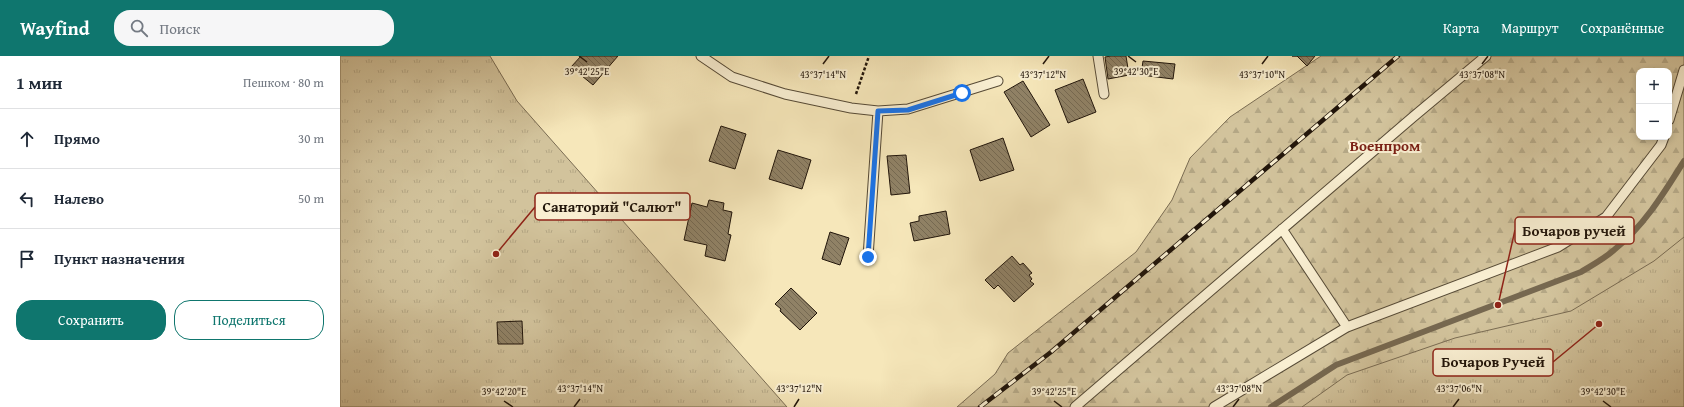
<!DOCTYPE html>
<html lang="ru">
<head>
<meta charset="utf-8">
<style>
	body { margin:0; font-family:"Gentium Book Plus",serif; background:#f6f6f7; color:#1f2937 }
	.controls { position:absolute; right:12px; top:12px; display:grid; overflow:hidden; border-radius:8px; box-shadow:0 2px 6px #0003 }
	.controls button { width:36px; height:36px; display:grid; place-items:center; padding:0; border:0; border-bottom:1px solid #e0e1e3; background:#fff; color:#1f2937; font:20px sans-serif }
	.stop { position:absolute; width:12px; height:12px; margin:-9px; border:3px solid #1a73e8; border-radius:50%; background:#fff }
	.stop.end { background:#1a73e8; border-color:#fff; box-shadow:0 1px 4px #0008 }
	.list { margin:0; padding:0; list-style:none }
	h2 { display:flex; justify-content:space-between; align-items:center; height:52px; margin:0; padding:0 16px; font-size:17px }
	h2 small { font-size:13px; font-weight:400; color:#747a83 }
	.list li { display:grid; grid-template-columns:26px 1fr auto; gap:12px; align-items:center; box-sizing:border-box; height:60px; padding:0 16px; border-top:1px solid #e0e1e3 }
	.list b { display:block; font-size:15px; white-space:nowrap }
	.list em { font-size:13px; font-style:normal; color:#747a83 }
	.actions { display:flex; gap:8px; padding:12px 16px }
	.actions a { flex:1; padding:9px 0; border:1px solid #0f766e; border-radius:16px; text-align:center; font-size:14px; color:#0f766e }
	.actions .main { background:#0f766e; color:#fff }
	.icon { flex:none; width:22px; height:22px; fill:none; stroke:currentColor; stroke-width:2; stroke-linecap:round; stroke-linejoin:round }
	.map { position:relative; flex:none; width:1344px; height:351px; overflow:hidden }
	header { display:flex; align-items:center; gap:24px; box-sizing:border-box; height:56px; padding:0 20px; background:#0f766e; color:#fff }
	header strong { font-size:19px }
	nav { display:flex; gap:22px; margin-inline-start:auto; font-size:14px }
	.search { width:280px; height:36px; background:#f6f6f7; display:flex; align-items:center; gap:10px; box-sizing:border-box; padding:0 14px; border-radius:16px; color:#747a83; font-size:15px }
	main { display:flex }
	aside { flex:1; background:#fff }
	.map>svg:first-child { display:block }
	.forest { fill:url(#forest-firs); stroke:#7a6c53; fill-rule:evenodd }
	.park { fill:url(#park-tufts); stroke:#7a6c53 }
	.lines { fill:none; stroke-linecap:round; stroke-linejoin:round }
	.stream { stroke:#766850; stroke-width:6 }
	.building { fill:url(#building-back-hatch); stroke:#21150a }
	.service-casing { stroke:#564a36; stroke-width:11 }
	.path { stroke:#21150a; stroke-width:2.5; stroke-dasharray:3 2; stroke-linecap:butt }
	.service { stroke:#f9efd2; stroke-width:9 }
	.rail-casing { stroke:#21150a; stroke-width:4.5 }
	.rail { stroke:#f9efd2; stroke-width:3; stroke-dasharray:9; stroke-linecap:butt }
	.route { stroke:#1a73e8; stroke-width:5 }
	.ticks { fill:none; stroke:#21150a; stroke-width:1.5 }
	.labels { text-anchor:middle; dominant-baseline:central; stroke-width:4; stroke-linejoin:round; paint-order:stroke }
	.neighbourhood-label { font-size:15px; font-weight:bold; fill:#7a1f14; stroke:#f9efd2 }
	.ticks-label { font-size:10px; text-anchor:middle; fill:#21150a; stroke:#f9efd2; stroke-width:4; stroke-linejoin:round; paint-order:stroke }
	.leader { fill:none; stroke:#8f2418; stroke-width:1.5 }
	.callout-dot { fill:#8f2418; stroke:#f9efd2; stroke-width:1.5 }
	.callout { fill:#f9efd2; stroke:#8f2418; stroke-width:1.5 }
	.callout-label { font-size:15px; text-anchor:middle; font-weight:bold; fill:#21150a }
</style>
</head>
<body>
<header>
<strong>Wayfind</strong>
<div class="search"><svg class="icon" aria-label="search" viewBox="0 0 24 24"><circle cx="10" cy="10" r="6"/><path d="M15 15l6 6"/></svg>Поиск</div>
<nav><a>Карта</a><a>Маршрут</a><a>Сохранённые</a></nav>
</header>
<main>
<aside>
<h2>1 мин<small>Пешком · 80 m</small></h2>
<ul class="list">
<li><svg class="icon" aria-label="ahead" viewBox="0 0 24 24"><path d="M12 20V5M6 11l6-6 6 6"/></svg><div><b>Прямо</b></div><em>30 m</em></li>
<li><svg class="icon" aria-label="left" viewBox="0 0 24 24"><path d="M17 20v-9H6M10 6l-5 5 5 5"/></svg><div><b>Налево</b></div><em>50 m</em></li>
<li><svg class="icon" aria-label="arrive" viewBox="0 0 24 24"><path d="M6 21V4h12l-3 4 3 4H6"/></svg><div><b>Пункт назначения</b></div></li>
</ul>
<div class="actions"><a class="main">Сохранить</a><a>Поделиться</a></div>
</aside>
<div class="map">
<svg width="1344" height="351" viewBox="0 0 1344 351">
	<defs>
		<pattern id="forest-firs" width="22" height="20" patternUnits="userSpaceOnUse"><rect width="22" height="20" fill="#d2c39c"/><path d="M5 1l3.5 6h-7zM16 11l3.5 6h-7z" fill="#b4a785"/></pattern>
		<pattern id="park-tufts" width="24" height="20" patternUnits="userSpaceOnUse"><rect width="24" height="20" fill="#d2c39c"/><path d="M3 7l-1-3M5 7V3M7 7l1-3M15 17l-1-3M17 17v-4M19 17l1-3" fill="none" stroke="#b4a785"/></pattern>
		<pattern id="building-back-hatch" width="6" height="6" patternUnits="userSpaceOnUse"><rect width="6" height="6" fill="#908266"/><path d="M-1 5l2 2M0 0l6 6M5-1l2 2" fill="none" stroke="#756952"/></pattern>
	</defs>
	<rect width="100%" height="100%" fill="#f6e7ba"/>
	<filter id="stains"><feTurbulence type="fractalNoise" baseFrequency=".005" numOctaves="4"/><feColorMatrix values="0 0 0 0 .2 0 0 0 0 .09 0 0 0 0 .02 0 0 0 .5 -.17"/></filter>
	<radialGradient id="worn" r=".72"><stop offset=".6" stop-color="#630" stop-opacity="0"/><stop offset="1" stop-color="#630" stop-opacity=".3"/></radialGradient>
	<path class="forest" d="M981 0H1344V351H617L655 318 668 297 796 196 832 144 850 102 890 61ZM1299 15H1329V81H1299Z"/>
	<path class="park" d="M0 0H150L177 45 447 351H0Z
		M1344 181V351H962L1007 319 1115 282 1231 255 1314 205Z"/>
	<g class="lines">
		<path class="stream" d="M931 351 996 309 1241 216C1252 209 1264 203 1274 194 1304 170 1324 137 1344 105"/>
	</g>
	<path class="building" d="M241 0H278L253 29 231 11Z
		M771 0H786L789 19 768 23 765 1Z
		M952 0H975L967 10 957 0Z
		M803 5 835 8 833 23 801 19Z
		M743 23 756 56 728 67 715 34Z
		M683 25 710 69 691 81 664 36Z
		M381 70 406 78 395 113 369 105Z
		M663 82 674 114 640 125 630 94Z
		M438 94 471 104 462 133 429 123Z
		M566 99 570 137 551 139 547 100Z
		M369 144 384 147 383 154 392 156 388 178 391 179 385 205 365 200 367 189 344 184 352 147 367 151Z
		M606 155 610 178 574 185 570 167 579 165V160Z
		M490 176 509 182 500 209 482 203Z
		M672 200 680 209 683 207 692 217 689 219 692 223 690 225 694 228 674 246 658 229 654 233 645 224Z
		M451 232 477 257 460 274 440 255 441 253 435 248Z
		M182 265 183 288H158L157 266Z"/>
	<g class="lines">
		<defs>
			<path id="service" d="M361 0 392 21 445 38 511 52 538 55 528 201
				M758 0 764 38
				M538 55 568 53 658 25
				M1329 64 1344 14
				M942 173 1007 271
				M735 351 1073 61 1146 0
				M874 351 1007 271 1218 191 1266 161 1321 89 1324 81"/>
		</defs>
		<use href="#service" class="service-casing"/>
		<path class="path" d="M516 38 529 0"/>
		<use href="#service" class="service"/>
		<defs>
			<path id="rail" d="M640 351 711 296 1058 0"/>
		</defs>
		<use href="#rail" class="rail-casing"/>
		<use href="#rail" class="rail"/>
	</g>
	<g class="lines">
		<path class="route" d="M528 201 538 55 568 54 622 37"/>
	</g>
	<path class="ticks" d="M239 0 247 6M788 0 796 6M483 8 489 0M703 8 709 0M922 8 928 0M1142 8 1148 0M164 345 173 351M714 345 722 351M1263 345 1271 351M234 351 240 343M454 351 459 343M893 351 899 343M1113 351 1119 343"/>
	<g class="labels">
		<g class="neighbourhood-label">
			<text x="1045" y="89">Военпром</text>
		</g>
	</g>
	<g class="ticks-label">
		<text x="247" y="19">39°42'25"E</text>
		<text x="796" y="19">39°42'30"E</text>
		<text x="483" y="22">43°37'14"N</text>
		<text x="703" y="22">43°37'12"N</text>
		<text x="922" y="22">43°37'10"N</text>
		<text x="1142" y="22">43°37'08"N</text>
		<text x="240" y="336">43°37'14"N</text>
		<text x="459" y="336">43°37'12"N</text>
		<text x="899" y="336">43°37'08"N</text>
		<text x="1119" y="336">43°37'06"N</text>
		<text x="164" y="339">39°42'20"E</text>
		<text x="714" y="339">39°42'25"E</text>
		<text x="1263" y="339">39°42'30"E</text>
	</g>
	<path class="leader" d="M156 198L195 151M1158 249L1175 174M1259 268L1213 306"/>
	<g class="callout-dot">
		<circle cx="156" cy="198" r="4"/>
		<circle cx="1158" cy="249" r="4"/>
		<circle cx="1259" cy="268" r="4"/>
	</g>
	<g class="callout">
		<rect x="195" y="137" width="155" height="27" rx="4"/>
		<rect x="1175" y="161" width="119" height="27" rx="4"/>
		<rect x="1093" y="293" width="120" height="27" rx="4"/>
	</g>
	<g class="callout-label">
		<text x="272" y="156">Санаторий "Салют"</text>
		<text x="1234" y="180">Бочаров ручей</text>
		<text x="1153" y="311">Бочаров Ручей</text>
	</g>
	<rect width="100%" height="100%" filter="url(#stains)"/>
	<rect width="100%" height="100%" fill="url(#worn)"/>
</svg>
<div class="controls">
<button>+</button>
<button>−</button>
</div>
<div class="stop" style="left:622px;top:37px"></div>
<div class="stop end" style="left:528px;top:201px"></div>
</div>
</main>
</body>
</html>
